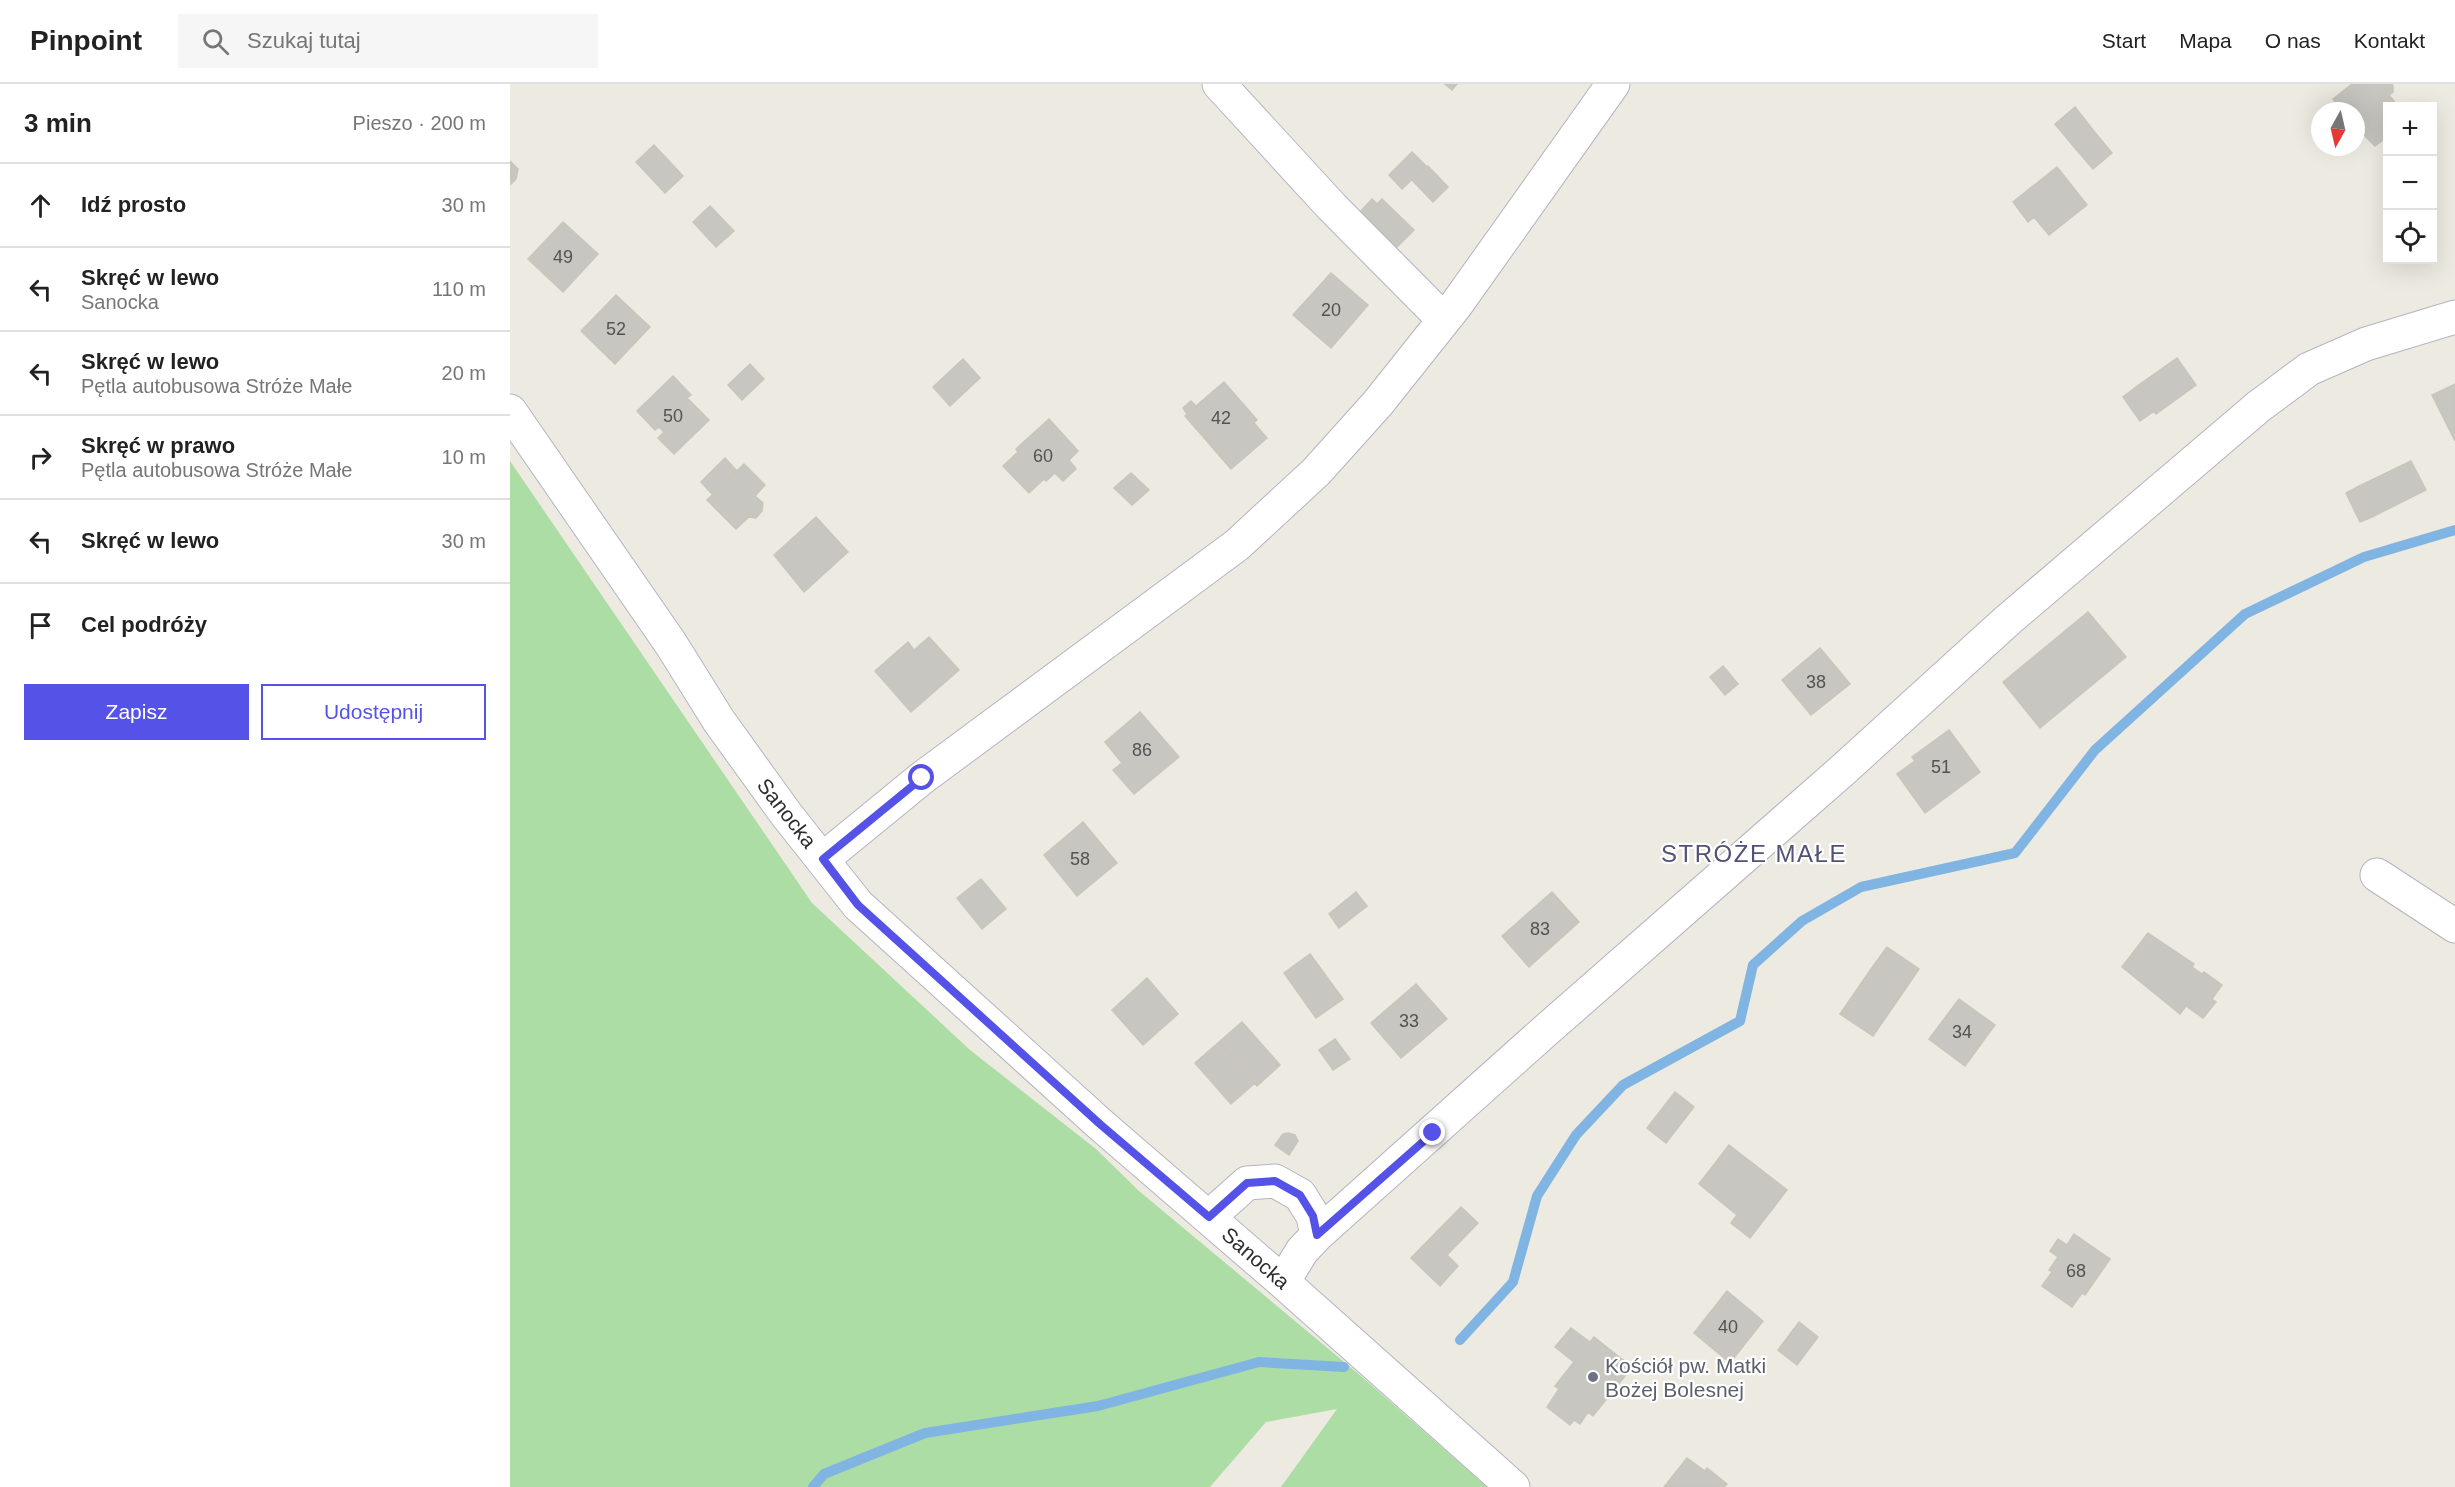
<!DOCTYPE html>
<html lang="pl">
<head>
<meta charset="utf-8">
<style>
	body { margin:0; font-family:Helvetica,sans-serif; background:#f6f6f6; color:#222 }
	.controls { position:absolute; right:18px; top:18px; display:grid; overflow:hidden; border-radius:0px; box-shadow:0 6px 24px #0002 }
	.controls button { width:54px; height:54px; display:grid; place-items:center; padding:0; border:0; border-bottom:2px solid #e0e0e0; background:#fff; color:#222; font:30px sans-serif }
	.compass { position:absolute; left:1801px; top:18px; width:54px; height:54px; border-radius:50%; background:#fff; box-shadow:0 6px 24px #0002; rotate:188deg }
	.stop { position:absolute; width:18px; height:18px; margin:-14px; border:4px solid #5553e7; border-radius:50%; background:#fff }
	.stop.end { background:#5553e7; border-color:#fff; box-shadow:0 2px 6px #0008 }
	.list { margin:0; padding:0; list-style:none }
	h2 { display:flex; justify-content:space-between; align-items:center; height:78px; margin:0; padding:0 24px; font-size:26px }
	h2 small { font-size:20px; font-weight:400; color:#767676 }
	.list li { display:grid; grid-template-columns:39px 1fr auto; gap:18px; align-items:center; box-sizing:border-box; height:84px; padding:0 24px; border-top:2px solid #e0e0e0 }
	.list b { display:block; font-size:22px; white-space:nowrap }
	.list p { margin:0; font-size:20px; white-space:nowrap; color:#767676 }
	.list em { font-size:20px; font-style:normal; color:#767676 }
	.actions { display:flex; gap:12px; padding:18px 24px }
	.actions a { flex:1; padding:14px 0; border:2px solid #5553e7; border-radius:0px; text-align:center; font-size:21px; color:#5553e7 }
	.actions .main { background:#5553e7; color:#fff }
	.icon { flex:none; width:33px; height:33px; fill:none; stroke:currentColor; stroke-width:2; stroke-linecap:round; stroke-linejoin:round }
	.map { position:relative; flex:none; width:1945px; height:1403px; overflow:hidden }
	header { display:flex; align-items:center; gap:36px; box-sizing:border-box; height:84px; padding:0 30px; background:#fff; border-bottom:2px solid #e0e0e0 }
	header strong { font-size:28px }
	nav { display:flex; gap:33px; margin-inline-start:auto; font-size:21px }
	.search { width:420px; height:54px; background:#f6f6f6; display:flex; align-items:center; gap:15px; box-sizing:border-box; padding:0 21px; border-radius:0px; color:#767676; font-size:22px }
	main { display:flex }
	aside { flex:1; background:#fff }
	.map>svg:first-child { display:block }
	.green { fill:#acdda4 }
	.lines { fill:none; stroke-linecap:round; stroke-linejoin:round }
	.stream { stroke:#80b4e3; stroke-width:10 }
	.building { fill:#c8c6c0; stroke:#c8c6ba; stroke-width:1.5 }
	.minor-casing { stroke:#b4b4bf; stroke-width:35 }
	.minor { stroke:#fff; stroke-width:33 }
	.route { stroke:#5553e7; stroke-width:8 }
	.worship-dot { fill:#6b7280; stroke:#fff; stroke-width:2 }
	.labels { text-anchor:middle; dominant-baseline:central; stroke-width:4.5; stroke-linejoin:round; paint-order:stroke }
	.number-label { font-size:18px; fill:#545352 }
	.street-label { font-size:21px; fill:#2d2d2d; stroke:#fff }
	.worship-label { font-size:21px; fill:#5b616d; stroke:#fff; text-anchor:start }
	.quarter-label { font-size:24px; letter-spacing:1.5px; fill:#525179; stroke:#fff }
</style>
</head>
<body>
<header>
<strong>Pinpoint</strong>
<div class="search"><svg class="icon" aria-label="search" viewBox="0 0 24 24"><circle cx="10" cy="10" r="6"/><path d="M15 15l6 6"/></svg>Szukaj tutaj</div>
<nav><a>Start</a><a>Mapa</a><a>O nas</a><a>Kontakt</a></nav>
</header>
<main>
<aside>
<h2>3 min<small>Pieszo · 200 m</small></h2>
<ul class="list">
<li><svg class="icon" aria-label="ahead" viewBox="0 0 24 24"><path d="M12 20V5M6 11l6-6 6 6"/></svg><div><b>Idź prosto</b></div><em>30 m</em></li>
<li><svg class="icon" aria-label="left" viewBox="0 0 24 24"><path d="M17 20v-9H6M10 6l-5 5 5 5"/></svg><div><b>Skręć w lewo</b><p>Sanocka</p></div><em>110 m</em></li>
<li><svg class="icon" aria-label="left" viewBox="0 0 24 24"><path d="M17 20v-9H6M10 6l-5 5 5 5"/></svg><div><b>Skręć w lewo</b><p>Pętla autobusowa Stróże Małe</p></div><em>20 m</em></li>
<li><svg class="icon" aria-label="right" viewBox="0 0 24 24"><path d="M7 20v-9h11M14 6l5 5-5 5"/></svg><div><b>Skręć w prawo</b><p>Pętla autobusowa Stróże Małe</p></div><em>10 m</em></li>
<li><svg class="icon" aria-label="left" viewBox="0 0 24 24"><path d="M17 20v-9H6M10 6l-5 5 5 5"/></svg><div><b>Skręć w lewo</b></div><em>30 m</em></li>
<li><svg class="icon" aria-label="arrive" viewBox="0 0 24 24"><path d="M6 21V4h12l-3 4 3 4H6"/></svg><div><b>Cel podróży</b></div></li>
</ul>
<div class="actions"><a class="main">Zapisz</a><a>Udostępnij</a></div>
</aside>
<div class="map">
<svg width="1945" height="1403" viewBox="0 0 1945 1403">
	<rect width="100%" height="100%" fill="#edeae1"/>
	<path class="green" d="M0 377 302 819 460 966 586 1065 629 1107 851 1292 977 1403H771L827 1325 756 1338 700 1403H0Z"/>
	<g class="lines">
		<path class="stream" d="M950 1256 1003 1198 1027 1112 1066 1051 1113 1001 1230 937 1243 881 1292 837 1351 803 1505 769 1585 666 1735 530 1854 473 1945 446
			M303 1403 314 1390 415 1349 588 1322 749 1278 834 1283"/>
	</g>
	<path class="building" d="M935 0H947L942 6Z
		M1842 0H1882L1883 2V8L1879 11 1888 22H1878V52L1865 62 1846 43V27H1833L1823 15Z
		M1565 23 1583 46 1564 63 1545 40Z
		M1583 46 1602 69 1583 85 1564 63Z
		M144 61 173 92 155 109 126 78Z
		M902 68 916 82 892 105 879 91Z
		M0 77 8 85 6 95 1 100Z
		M918 82 938 103 923 118 902 96Z
		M1547 83 1577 121 1539 151 1524 133 1518 138 1503 118Z
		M862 115 867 120 872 115 904 146 882 168 851 137 856 132 851 127Z
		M200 122 224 147 206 163 183 138Z
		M53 138 88 170 53 208 18 175Z
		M821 189 858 221 821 264 783 231Z
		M106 211 140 243 105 280 71 247Z
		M1667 274 1686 301 1646 330 1626 303Z
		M453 275 470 294 440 322 423 303Z
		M240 280 254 295 232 316 218 301Z
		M163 292 181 311 177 314 199 336 164 370 148 354 154 348 149 343 145 346 127 327Z
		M714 298 747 336 708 370 675 332 677 330 673 324 681 317 686 322Z
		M1945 300V357L1922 311Z
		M1626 303 1644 327 1630 337 1613 313Z
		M539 335 568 367 559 376 566 385 553 397 545 389 536 397 534 395 519 409 493 382 508 368 506 365Z
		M744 339 757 354 721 385 708 370Z
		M215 374 227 387 203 411 191 398Z
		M1901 377 1916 406 1864 432 1849 402Z
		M234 380 255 401 245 412 253 419 252 427 246 434 239 433 226 445 197 416Z
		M621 389 639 406 622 421 604 404Z
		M1849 402 1864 432 1850 438 1836 409Z
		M306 433 338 468 294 508 264 471Z
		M1578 528 1616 573 1530 644 1493 598Z
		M419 553 449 586 401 628 365 587 398 558 404 566Z
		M1310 564 1340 600 1301 631 1272 596Z
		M1213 582 1228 600 1215 611 1200 593Z
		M630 628 669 673 624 710 603 686 612 679 595 658Z
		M1439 646 1470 688 1415 729 1387 690 1405 677 1402 673Z
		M573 738 607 779 567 812 534 771Z
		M471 795 496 825 472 845 447 814Z
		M846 808 857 822 829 844 819 830Z
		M1042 808 1069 838 1019 883 992 852Z
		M1638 849 1684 880 1682 883 1692 890 1694 888 1712 901 1702 915 1706 918 1693 934 1676 922 1670 930 1612 883Z
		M1377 863 1409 885 1394 907 1361 885Z
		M800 870 833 915 806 934 774 889Z
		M1361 885 1394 907 1363 952 1330 930Z
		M637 894 668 930 633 961 602 926Z
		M906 900 937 935 891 974 861 939Z
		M1449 915 1485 941 1455 982 1419 955Z
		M732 938 770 981 747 1002 709 958Z
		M825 955 840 975 823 986 809 966Z
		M709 958 745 999 721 1020 685 979Z
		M1165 1008 1184 1023 1156 1059 1137 1044Z
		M778 1049 785 1051 788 1057 779 1071 765 1061 773 1050Z
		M1219 1061 1277 1106 1240 1154 1221 1139 1227 1131 1189 1100Z
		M951 1123 968 1139 937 1171 948 1182 930 1202 901 1174Z
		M1564 1150 1600 1175 1575 1211 1572 1209 1562 1223 1532 1202 1542 1188 1539 1186 1548 1173 1540 1167 1548 1155 1557 1161Z
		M1217 1207 1253 1237 1220 1279 1184 1249Z
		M1289 1238 1308 1253 1287 1281 1268 1266Z
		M1061 1244 1080 1258 1084 1253 1122 1283 1083 1332 1078 1328 1070 1340 1064 1336 1060 1341 1037 1323 1049 1305 1045 1302 1064 1278 1045 1263Z
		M1177 1374 1195 1387 1197 1384 1217 1400 1214 1403H1154Z"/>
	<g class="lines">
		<defs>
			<path id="minor" d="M709 0 822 123 934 236
				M0 327 161 560 209 637 276 730 348 821 591 1041 773 1198 1003 1403
				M313 775 412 694 727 461 806 388 868 319 946 221 1103 0
				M1867 791 1945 842
				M699 1133 737 1099 765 1097 790 1111 803 1132 807 1151
				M773 1198 792 1167 807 1151 1034 948 1334 685 1498 536 1748 323 1799 285 1856 260 1945 233"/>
		</defs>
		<use href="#minor" class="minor-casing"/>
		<use href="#minor" class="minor"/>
	</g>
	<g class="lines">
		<path class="route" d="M412 694 313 775 348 821 591 1041 699 1133 737 1099 765 1097 790 1111 803 1132 807 1151 923 1049"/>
	</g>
	<circle class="worship-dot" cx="1083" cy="1293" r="6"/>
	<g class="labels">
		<g class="number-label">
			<text x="53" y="173">49</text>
			<text x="821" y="226">20</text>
			<text x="106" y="245">52</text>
			<text x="163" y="332">50</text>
			<text x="711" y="334">42</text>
			<text x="533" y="372">60</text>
			<text x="1306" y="598">38</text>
			<text x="632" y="666">86</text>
			<text x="1431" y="683">51</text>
			<text x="570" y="775">58</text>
			<text x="1030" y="845">83</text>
			<text x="899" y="937">33</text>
			<text x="1452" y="948">34</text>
			<text x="1566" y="1187">68</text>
			<text x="1218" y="1243">40</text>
		</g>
		<g class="street-label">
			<text transform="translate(277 729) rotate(52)">Sanocka</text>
			<text transform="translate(746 1174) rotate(41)">Sanocka</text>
		</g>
		<g class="worship-label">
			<text x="1095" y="1281">Kościół pw. Matki<tspan x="1095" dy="24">Bożej Bolesnej</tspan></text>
		</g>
		<g class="quarter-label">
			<text x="1244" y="769">STRÓŻE MAŁE</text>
		</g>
	</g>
</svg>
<div class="controls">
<button>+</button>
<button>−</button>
<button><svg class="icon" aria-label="locate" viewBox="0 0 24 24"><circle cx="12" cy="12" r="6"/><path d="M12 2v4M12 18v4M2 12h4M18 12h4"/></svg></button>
</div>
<svg class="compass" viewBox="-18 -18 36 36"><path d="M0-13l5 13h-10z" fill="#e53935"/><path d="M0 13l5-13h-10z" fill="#767676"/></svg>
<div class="stop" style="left:412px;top:694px"></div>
<div class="stop end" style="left:923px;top:1049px"></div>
</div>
</main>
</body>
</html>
